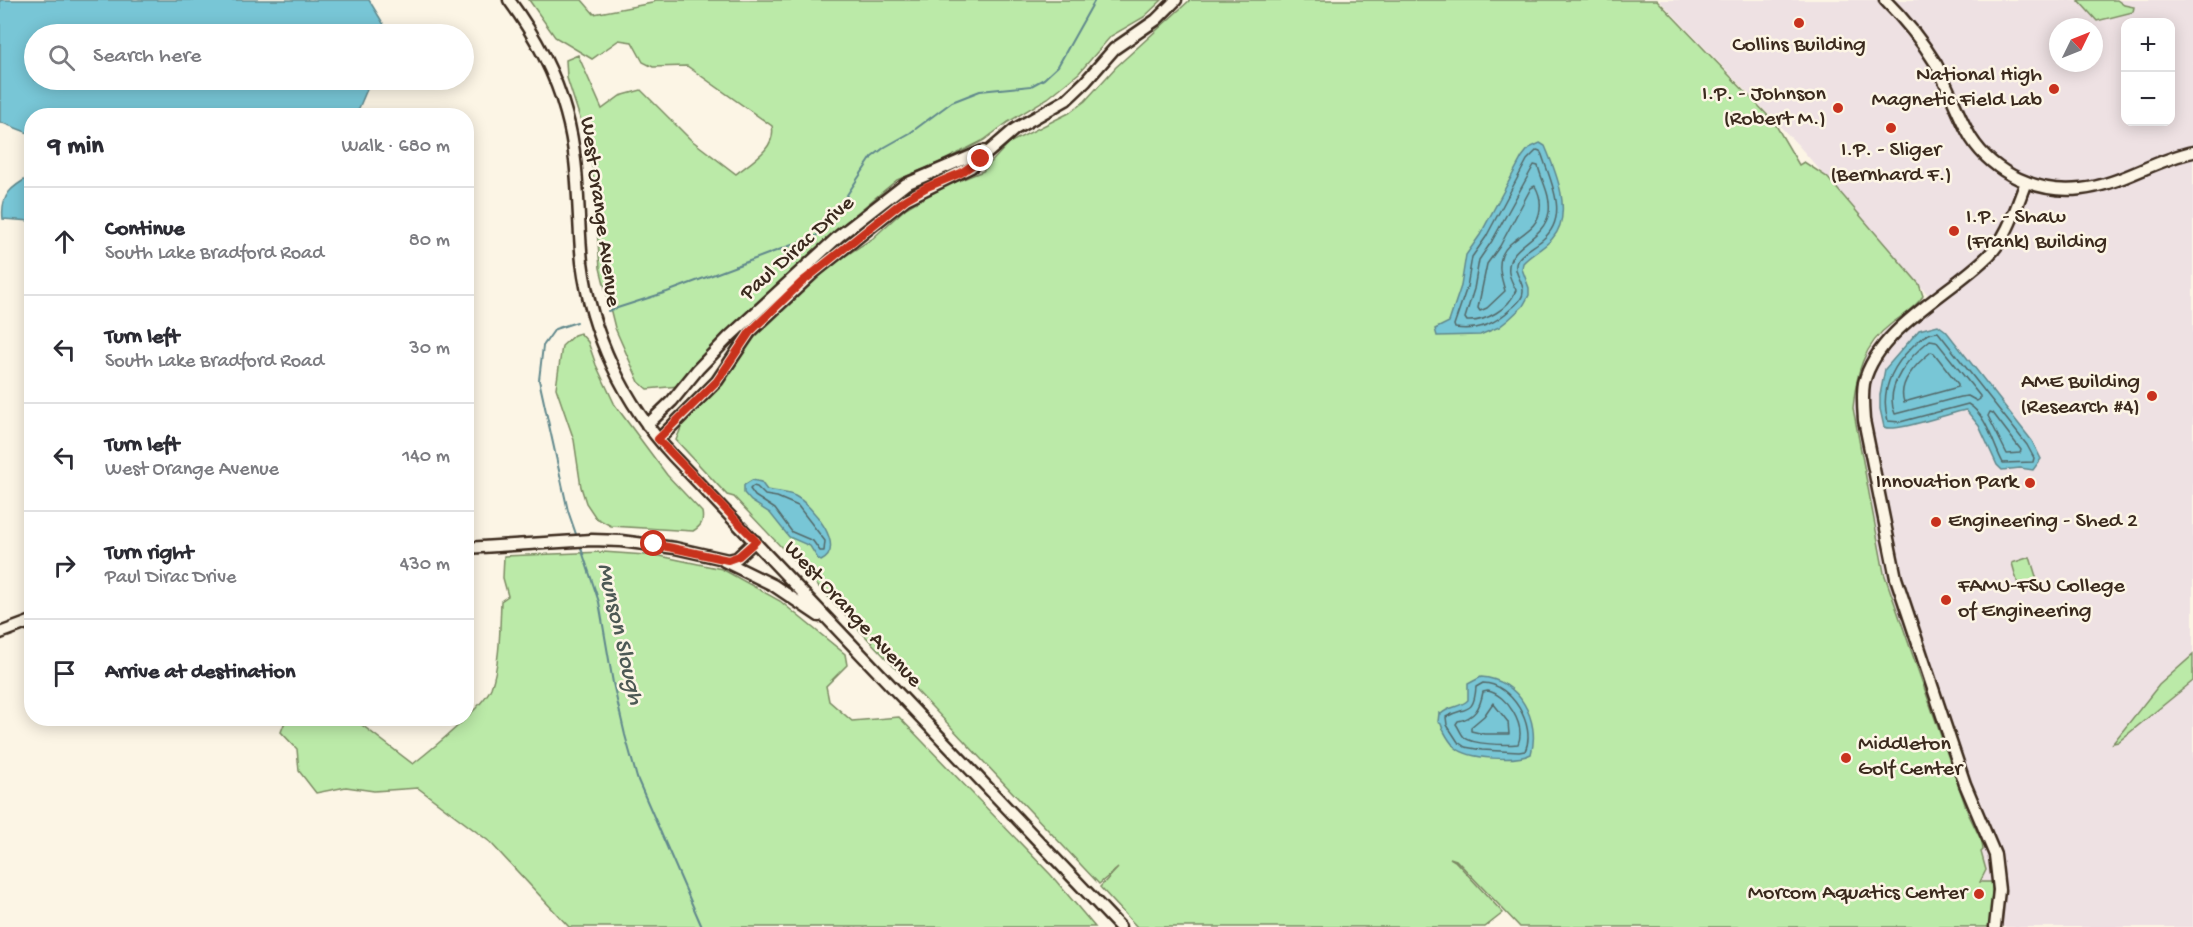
<!DOCTYPE html>
<html lang="en">
<head>
<meta charset="utf-8">
<style>
	body { margin:0; font-family:"Gochi Hand",sans-serif; background:#f7f7f7; color:#2b2b33 }
	.controls { position:absolute; right:18px; top:18px; display:grid; overflow:hidden; border-radius:12px; box-shadow:0 3px 15px #0003 }
	.controls button { width:54px; height:54px; display:grid; place-items:center; padding:0; border:0; border-bottom:2px solid #e1e1e2; background:#fff; color:#2b2b33; font:30px sans-serif }
	.compass { position:absolute; left:2049px; top:18px; width:54px; height:54px; border-radius:50%; background:#fff; box-shadow:0 3px 15px #0003; rotate:47deg }
	.stop { position:absolute; width:18px; height:18px; margin:-14px; border:4px solid #c8321e; border-radius:50%; background:#fff }
	.stop.end { background:#c8321e; border-color:#fff; box-shadow:0 2px 6px #0008 }
	.list { margin:0; padding:0; list-style:none }
	h2 { display:flex; justify-content:space-between; align-items:center; height:78px; margin:0; padding:0 24px; font-size:26px }
	h2 small { font-size:20px; font-weight:400; color:#7c7c81 }
	.list li { display:grid; grid-template-columns:39px 1fr auto; gap:18px; align-items:center; box-sizing:border-box; height:108px; padding:0 24px; border-top:2px solid #e1e1e2 }
	.list b { display:block; font-size:22px; white-space:nowrap }
	.list p { margin:0; font-size:20px; white-space:nowrap; color:#7c7c81 }
	.list em { font-size:20px; font-style:normal; color:#7c7c81 }
	.icon { flex:none; width:33px; height:33px; fill:none; stroke:currentColor; stroke-width:2; stroke-linecap:round; stroke-linejoin:round }
	.map { position:relative; flex:none; width:2193px; height:927px; overflow:hidden }
	.search { position:absolute; background:#fff; box-shadow:0 3px 15px #0003; left:24px; top:24px; width:450px; height:66px; display:flex; align-items:center; gap:15px; box-sizing:border-box; padding:0 21px; border-radius:33px; color:#7c7c81; font-size:22px }
	.panel { position:absolute; background:#fff; box-shadow:0 3px 15px #0003; left:24px; top:108px; width:450px; height:618px; border-radius:24px }
	.map>svg:first-child { display:block }
	.built { fill:#eee1e3; fill-rule:evenodd }
	.green { fill:#bbeaa8; stroke:#7b8a63; stroke-width:1.5 }
	.water { fill:#78c6d6; stroke:#60888c; stroke-width:1.5 }
	.lines { fill:none; stroke-linecap:round; stroke-linejoin:round }
	.shore { stroke:#536868; stroke-width:1.5 }
	.stream { stroke:#60888c; stroke-width:2 }
	.secondary-casing { stroke:#3b2a1e; stroke-width:15 }
	.secondary { stroke:#fcf5e5; stroke-width:10 }
	.route { stroke:#c8321e; stroke-width:8 }
	.poi-dot { fill:#c8321e; stroke:#fcf5e5; stroke-width:2 }
	.labels { text-anchor:middle; dominant-baseline:central; stroke-width:5; stroke-linejoin:round; paint-order:stroke }
	.poi-label { font-size:22px; fill:#3b2a1e; stroke:#fcf5e5; text-anchor:end }
	.street-label { font-size:22px; fill:#3b2a1e; stroke:#fcf5e5 }
	.water-label { font-size:24px; font-style:italic; fill:#4d5955; stroke:#fcf5e5 }
</style>
</head>
<body>
<div class="map">
<svg width="2193" height="927" viewBox="0 0 2193 927">
	<rect width="100%" height="100%" fill="#fcf5e5"/>
	<filter id="ink" filterUnits="userSpaceOnUse"><feTurbulence type="fractalNoise" baseFrequency=".0167" numOctaves="2"/><feDisplacementMap in="SourceGraphic" scale="12" xChannelSelector="R" yChannelSelector="G"/><feConvolveMatrix kernelMatrix="1 2 1 2 8 2 1 2 1" color-interpolation-filters="sRGB"/></filter>
	<g filter="url(#ink)">
		<path class="built" d="M1659 0H2193V927H1894L1912 654 1884 573 1853 408 1859 369 1864 358 1885 330 1929 296 1798 145ZM2126 22H2170V122H2126ZM2058 27H2094V63H2058Z"/>
		<path class="green" d="M529 0H582L594 14 652 3 655 0H1162L1144 17 1111 36 1079 73 1048 98 1008 122 984 140 939 163 897 180 834 232 679 386 647 389 639 382 615 328 600 268 591 152 567 78 566 60 578 55 602 109 620 96 641 90 690 139 736 174C751 162 777 148 772 126L687 66 653 67 643 62 632 42 619 40 592 59 555 37Z
			M1190 0H1657L1774 122 1799 165 1804 162 1827 177 1919 284 1923 296C1916 308 1901 316 1891 324 1863 345 1856 375 1853 408L1884 573 1968 813 1982 842 1983 850 1981 852 1986 870 1980 882H1992V905L1989 927H1520L1456 860 1450 858 1455 861 1503 913 1485 927H1137L1100 887 1118 868 1099 884 734 497 727 495 676 440 683 423 737 361 754 338 834 263 872 239 906 208 938 189 983 171 1009 143 1069 113 1085 101 1116 67Z
			M2078 0H2117L2124 5 2134 7 2133 12 2097 21Z
			M580 333 588 342 596 365 615 405 667 475 702 512C704 522 701 526 693 531L611 526 596 518 586 503 581 487 574 440 556 388 562 346 574 335Z
			M603 552 660 556 722 569 780 601 845 654 847 665 826 686 829 701 852 721 899 717 1051 875 1095 927H569L490 842 418 788 374 791 346 787 316 793 299 771 297 749 281 732 286 719H354L413 764C432 749 483 707 491 688 500 664 500 626 501 601L508 596 503 578 504 556Z
			M2030 557 2038 583 2019 588 2012 563Z
			M2193 655V681L2118 742 2113 743 2159 685Z"/>
		<path class="water" d="M0 0H369L389 33 34 34V80H371L356 115 32 116 31 134 0 122Z
			M1540 143 1545 146C1556 172 1574 215 1552 239 1543 249 1531 254 1523 263L1522 269 1529 288V295L1523 306 1508 320 1499 327 1480 335 1437 336 1435 329 1449 322 1461 286 1466 255 1480 235 1522 157 1529 148Z
			M31 176V221L3 219C0 194 13 186 31 176Z
			M1938 325 1946 331 2032 441 2041 459 2033 470 2020 468 2002 470 1997 465 1979 426 1966 410C1949 413 1896 433 1884 427L1880 409V395L1885 369 1919 330Z
			M752 480 761 482 767 490C776 492 786 492 795 496 811 504 848 548 821 561L818 559 810 546 789 537 770 513 751 501 744 493V485Z
			M1481 677C1519 679 1541 721 1531 754 1516 762 1468 759 1456 748 1450 743 1443 731 1441 724L1438 722 1439 713 1441 714C1449 706 1460 708 1468 700V684Z"/>
		<g class="lines">
			<path class="shore" d="M1537 150 1540 151 1542 155C1551 183 1570 217 1542 240 1535 246 1521 253 1517 261 1512 273 1524 281 1523 292 1523 299 1517 303 1513 307 1495 324 1480 331 1455 328L1454 325 1467 287 1472 257 1486 237 1527 160Z
				M1534 165 1538 166C1542 182 1551 195 1549 212 1544 242 1505 244 1509 273 1510 279 1513 284 1516 290 1509 309 1486 322 1467 321L1465 318 1474 289 1479 260 1492 241Z
				M1535 186C1539 193 1541 201 1540 209 1538 233 1511 235 1502 255 1497 268 1502 279 1505 291L1487 308 1480 311 1478 308 1487 264 1500 246 1531 188Z
				M1938 332 2027 445 2034 458 2033 462 2003 463C1993 445 1987 415 1968 404L1900 422 1888 421C1880 393 1891 368 1911 348 1920 339 1925 333 1938 332Z
				M1930 340 1936 341 1980 396V399L1977 401 1968 396 1960 397 1895 414C1883 386 1910 356 1930 340Z
				M1931 352 1934 353 1958 384V387L1904 402C1897 383 1917 363 1931 352Z
				M1990 412 1993 413 2021 450 2020 453 2007 454 1988 416Z
				M753 486 757 487 765 495 777 497 798 506 825 541 824 551H820L813 541 792 532 775 509 755 496 750 489Z
				M1483 683C1511 683 1537 726 1525 751L1519 752 1482 750 1465 747 1458 742 1447 725 1446 717C1465 706 1474 716 1476 687Z
				M1488 691C1507 695 1526 725 1518 744 1507 745 1472 745 1464 737 1461 734 1459 728 1456 724L1458 721C1475 718 1480 708 1483 692Z
				M1493 703 1508 722 1509 734H1484L1471 731V727L1484 716Z"/>
			<path class="stream" d="M608 311 667 292 816 236 841 204 872 157 885 147 910 133 952 102 980 91 1031 86 1044 79 1058 66 1095 0
				M577 322 555 329 543 346 539 380 568 511 577 537
				M580 545 599 602 613 683 625 735 637 778 702 927"/>
			<defs>
				<path id="secondary" d="M509 0C534 34 555 72 566 113 580 162 577 212 582 262 591 334 624 403 673 456L1120 927
					M1885 0C1904 19 1922 41 1936 64 1949 88 1957 114 1971 138 1994 174 2039 194 2081 189 2120 185 2154 160 2193 152
					M647 425 672 401 698 369 729 337 839 236 906 184 983 151
					M659 439 717 381 750 332 812 274 906 199 971 167 1015 129 1066 100 1086 81 1114 49 1156 20 1176 0
					M466 548 592 540 621 541 675 548 728 560 737 558 755 541
					M724 561 773 585 819 616
					M0 633 32 621
					M1995 927 1999 890 1995 855 1965 784 1896 578 1864 420C1863 407 1862 395 1864 383 1877 329 1951 293 1988 256 2008 237 2016 207 2026 182"/>
			</defs>
			<use href="#secondary" class="secondary-casing"/>
			<use href="#secondary" class="secondary"/>
		</g>
	</g>
	<g class="lines" filter="url(#ink)">
		<path class="route" d="M654 544 728 560 739 556 756 541 658 439 717 381 750 332 802 282 906 199 927 187 961 173 981 159"/>
	</g>
	<g class="poi-dot">
		<circle cx="1799" cy="23" r="6"/>
		<circle cx="2054" cy="89" r="6"/>
		<circle cx="1838" cy="108" r="6"/>
		<circle cx="1891" cy="128" r="6"/>
		<circle cx="1954" cy="231" r="6"/>
		<circle cx="2152" cy="396" r="6"/>
		<circle cx="2030" cy="483" r="6"/>
		<circle cx="1936" cy="522" r="6"/>
		<circle cx="1946" cy="600" r="6"/>
		<circle cx="1846" cy="758" r="6"/>
		<circle cx="1979" cy="894" r="6"/>
	</g>
	<g class="labels">
		<g class="poi-label">
			<text x="1799" y="46" text-anchor="middle">Collins Building</text>
			<text x="2042" y="76">National High<tspan x="2042" dy="25">Magnetic Field Lab</tspan></text>
			<text x="1826" y="95">I.P. - Johnson<tspan x="1826" dy="25">(Robert M.)</tspan></text>
			<text x="1891" y="151" text-anchor="middle">I.P. - Sliger<tspan x="1891" dy="25">(Bernhard F.)</tspan></text>
			<text x="1966" y="218" text-anchor="start">I.P. - Shaw<tspan x="1966" dy="25">(Frank) Building</tspan></text>
			<text x="2140" y="383">AME Building<tspan x="2140" dy="25">(Research #4)</tspan></text>
			<text x="2018" y="483">Innovation Park</text>
			<text x="1948" y="522" text-anchor="start">Engineering - Shed 2</text>
			<text x="1958" y="587" text-anchor="start">FAMU-FSU College<tspan x="1958" dy="25">of Engineering</tspan></text>
			<text x="1858" y="745" text-anchor="start">Middleton<tspan x="1858" dy="25">Golf Center</tspan></text>
			<text x="1967" y="894">Morcom Aquatics Center</text>
		</g>
		<g class="street-label">
			<text transform="translate(599 212) rotate(82)">West Orange Avenue</text>
			<text transform="translate(798 249) rotate(-42)">Paul Dirac Drive</text>
			<text transform="translate(852 615) rotate(47)">West Orange Avenue</text>
		</g>
		<g class="water-label">
			<text transform="translate(619 634) rotate(77)">Munson Slough</text>
		</g>
	</g>
</svg>
<div class="controls">
<button>+</button>
<button>−</button>
</div>
<svg class="compass" viewBox="-18 -18 36 36"><path d="M0-13l5 13h-10z" fill="#e53935"/><path d="M0 13l5-13h-10z" fill="#7c7c81"/></svg>
<div class="stop" style="left:654px;top:544px"></div>
<div class="stop end" style="left:981px;top:159px"></div>
<div class="search"><svg class="icon" aria-label="search" viewBox="0 0 24 24"><circle cx="10" cy="10" r="6"/><path d="M15 15l6 6"/></svg>Search here</div>
<section class="panel">
<h2>9 min<small>Walk · 680 m</small></h2>
<ul class="list">
<li><svg class="icon" aria-label="ahead" viewBox="0 0 24 24"><path d="M12 20V5M6 11l6-6 6 6"/></svg><div><b>Continue</b><p>South Lake Bradford Road</p></div><em>80 m</em></li>
<li><svg class="icon" aria-label="left" viewBox="0 0 24 24"><path d="M17 20v-9H6M10 6l-5 5 5 5"/></svg><div><b>Turn left</b><p>South Lake Bradford Road</p></div><em>30 m</em></li>
<li><svg class="icon" aria-label="left" viewBox="0 0 24 24"><path d="M17 20v-9H6M10 6l-5 5 5 5"/></svg><div><b>Turn left</b><p>West Orange Avenue</p></div><em>140 m</em></li>
<li><svg class="icon" aria-label="right" viewBox="0 0 24 24"><path d="M7 20v-9h11M14 6l5 5-5 5"/></svg><div><b>Turn right</b><p>Paul Dirac Drive</p></div><em>430 m</em></li>
<li><svg class="icon" aria-label="arrive" viewBox="0 0 24 24"><path d="M6 21V4h12l-3 4 3 4H6"/></svg><div><b>Arrive at destination</b></div></li>
</ul>
</section>
</div>
</body>
</html>
